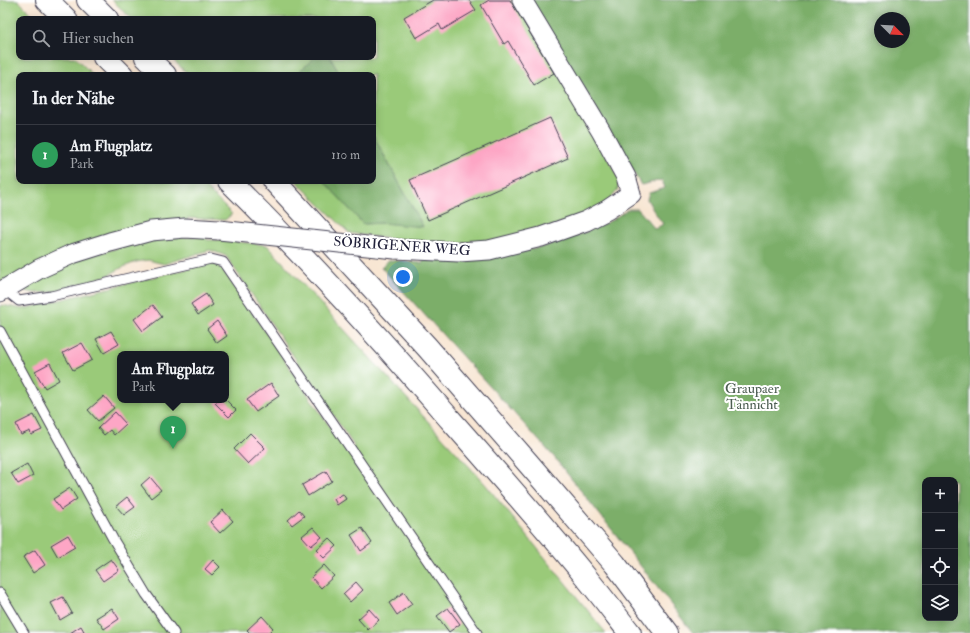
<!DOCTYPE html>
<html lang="de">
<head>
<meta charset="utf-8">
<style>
	body { margin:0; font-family:"IM FELL Double Pica",serif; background:#20242c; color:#f1f3f6 }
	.controls { position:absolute; right:12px; bottom:12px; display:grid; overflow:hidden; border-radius:8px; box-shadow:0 2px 10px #0003 }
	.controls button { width:36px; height:36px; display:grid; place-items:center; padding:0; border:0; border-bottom:1px solid #363941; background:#171b24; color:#f1f3f6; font:20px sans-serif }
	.compass { position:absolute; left:874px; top:12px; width:36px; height:36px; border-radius:50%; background:#171b24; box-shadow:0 2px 10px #0003; rotate:114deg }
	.you { position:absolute; left:403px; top:277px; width:14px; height:14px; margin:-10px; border:3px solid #fff; border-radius:50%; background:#1a73e8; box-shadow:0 0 0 6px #1a73e833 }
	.badge { display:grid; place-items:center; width:26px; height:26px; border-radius:50%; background:#ea580c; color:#fff; font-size:13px; font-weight:700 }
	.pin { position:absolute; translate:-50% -33px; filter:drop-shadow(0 1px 2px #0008) }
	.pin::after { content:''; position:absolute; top:21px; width:14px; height:12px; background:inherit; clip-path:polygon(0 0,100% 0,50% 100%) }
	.popup { position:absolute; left:117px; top:351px; width:112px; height:52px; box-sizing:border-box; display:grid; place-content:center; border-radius:8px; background:#171b24; filter:drop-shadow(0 1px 3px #0005); font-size:13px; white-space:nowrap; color:#9ea1a6 }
	.popup b { font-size:15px; color:#f1f3f6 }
	.popup::after { content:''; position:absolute; left:50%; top:100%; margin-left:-8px; border:8px solid transparent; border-top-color:#171b24 }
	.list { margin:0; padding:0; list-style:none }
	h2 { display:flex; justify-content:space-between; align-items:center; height:52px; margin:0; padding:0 16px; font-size:17px }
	h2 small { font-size:13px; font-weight:400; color:#9ea1a6 }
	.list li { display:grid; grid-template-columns:26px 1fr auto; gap:12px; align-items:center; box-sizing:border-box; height:60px; padding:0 16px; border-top:1px solid #363941 }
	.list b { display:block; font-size:15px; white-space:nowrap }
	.list p { margin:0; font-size:13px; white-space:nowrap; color:#9ea1a6 }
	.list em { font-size:13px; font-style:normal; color:#9ea1a6 }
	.icon { flex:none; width:22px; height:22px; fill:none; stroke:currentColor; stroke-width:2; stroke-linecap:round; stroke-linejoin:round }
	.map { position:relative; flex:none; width:970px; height:633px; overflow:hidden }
	.search { position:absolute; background:#171b24; box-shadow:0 2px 10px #0003; left:16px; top:16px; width:360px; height:44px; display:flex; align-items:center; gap:10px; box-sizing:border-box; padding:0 14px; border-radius:8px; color:#9ea1a6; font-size:15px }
	.panel { position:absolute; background:#171b24; box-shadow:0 2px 10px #0003; left:16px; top:72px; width:360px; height:112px; border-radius:8px }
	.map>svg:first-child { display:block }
	.green { fill:#9aca79; stroke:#5e765a; fill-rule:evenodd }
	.forest { fill:#7bae69; stroke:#4e6852; fill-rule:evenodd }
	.building { fill:#fda6c5 }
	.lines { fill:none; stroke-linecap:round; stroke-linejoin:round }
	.service-casing { stroke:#423f52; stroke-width:11 }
	.minor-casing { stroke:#423f52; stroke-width:21 }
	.trunk-casing { stroke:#423f52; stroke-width:24 }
	.service { stroke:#fff; stroke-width:9 }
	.minor { stroke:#fff; stroke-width:19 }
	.trunk { stroke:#fff; stroke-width:22 }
	.minor-bridge-casing { stroke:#423f52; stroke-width:21; stroke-linecap:butt }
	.minor-bridge { stroke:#fff; stroke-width:19 }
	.labels { text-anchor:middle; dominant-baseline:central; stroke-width:4; stroke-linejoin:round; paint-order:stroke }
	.street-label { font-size:14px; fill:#22223b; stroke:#fff }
	.park-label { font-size:14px; fill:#4c5d51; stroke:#fff }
</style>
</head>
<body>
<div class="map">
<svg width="970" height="633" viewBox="0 0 970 633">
	<rect width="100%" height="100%" fill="#fff"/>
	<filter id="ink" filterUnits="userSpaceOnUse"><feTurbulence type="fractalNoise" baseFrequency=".025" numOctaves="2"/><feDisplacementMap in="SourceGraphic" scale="8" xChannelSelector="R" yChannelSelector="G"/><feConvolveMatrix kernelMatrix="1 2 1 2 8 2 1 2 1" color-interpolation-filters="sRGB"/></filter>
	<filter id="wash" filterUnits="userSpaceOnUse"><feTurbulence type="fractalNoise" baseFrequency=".012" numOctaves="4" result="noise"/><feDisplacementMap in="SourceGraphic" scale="16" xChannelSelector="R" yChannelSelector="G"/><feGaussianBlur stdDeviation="0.9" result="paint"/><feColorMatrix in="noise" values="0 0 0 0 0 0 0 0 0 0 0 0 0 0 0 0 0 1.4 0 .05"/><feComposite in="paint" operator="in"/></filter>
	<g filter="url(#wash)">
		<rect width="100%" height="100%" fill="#f8e6d3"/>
		<path class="green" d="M0 0H18L37 19H19V57H75L93 75H19V181H199L232 214 225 220 187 218V221L0 285Z
			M112 0H516L620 179 617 191 607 203 580 218 491 243H418L349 233 296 181H324L363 224 383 223 423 226 373 135V75H340L330 57H373V19H132Z
			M170 57H315L296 75H189Z
			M205 236 207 240H220L267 245 486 485 606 633H0V306L1 305 23 309 211 263 219 266 224 271 347 452 354 446 226 256 210 250 164 264 148 260 136 262 121 268 107 276 52 292 35 293 25 291 24 284 75 260 150 239ZM120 354H226V400H120Z"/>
		<path class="forest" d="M531 0H970V633H693L632 555 554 457 381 267 389 260 422 263 423 260H457L490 257 543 247 586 232 612 220 628 209H638L655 229 663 224 653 210 647 199 649 193 665 188 662 180 641 185ZM880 18H904V42H880ZM925 480H955V618H925Z
			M315 57H330L340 75H296Z
			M373 135 423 227 383 223 363 224 324 181H373Z"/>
		<g id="blocks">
			<path class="building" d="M433 0H469L476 10 442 30 439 24 416 38 404 17Z
				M489 0H510L554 73 534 85 508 41 504 44 481 5Z
				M550 118 568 158 428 220 410 180Z
				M206 294 213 305 198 315 191 304Z
				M153 305 162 317 143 331 134 319Z
				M217 321 227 336 217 343 207 329Z
				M111 331 119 344 104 353 96 339Z
				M82 343 92 360 73 370 63 353Z
				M50 363 59 380 45 388 35 371Z
				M271 383 279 396 256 412 247 400Z
				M104 396 114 408 98 421 88 410Z
				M219 400H226L236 410 229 417 215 403Z
				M115 412 126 424 114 435 110 430 104 435 98 428Z
				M34 415 42 430 31 435 30 431 21 435 16 424Z
				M250 433 265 448 248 464 234 449Z
				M27 464 33 476 18 484 11 473Z
				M326 471 332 481 308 496 302 485Z
				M150 477 161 490 151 498 141 485Z
				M70 488 77 499 61 510 53 499Z
				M343 494 346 499 337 505 334 499Z
				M127 497 135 507 124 515 116 506Z
				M223 510 233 521 220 533 210 522Z
				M299 510 304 516 292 525 288 520Z
				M313 527 322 537 311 546 302 536Z
				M362 528 372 543 361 551 351 535Z
				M68 535 75 547 58 557 51 545Z
				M329 538 337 546 324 558 316 550Z
				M35 550 45 565 33 573 23 557Z
				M111 559 119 570 103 581 95 570Z
				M213 560 220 567 212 575 205 569Z
				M324 565 334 576 321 588 311 577Z
				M356 582 363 590 350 602 343 594Z
				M404 592 412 604 397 615 389 603Z
				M63 597 72 613 60 620 51 603Z
				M112 608 119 619 104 629 96 618Z
				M448 608 460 624 449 632 437 616Z
				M369 609 379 620 368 630 358 619Z
				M262 616 273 628 268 633H250L247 630Z
				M81 626 85 633H70Z"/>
		</g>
	</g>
	<g filter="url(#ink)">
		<use href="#blocks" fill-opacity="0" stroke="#423f52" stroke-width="1"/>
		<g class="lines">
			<defs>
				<path id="service" d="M4 289 19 301 51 296 211 259 223 262 477 633
					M0 331 113 539 146 594 174 633
					M0 593 24 633"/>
				<path id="minor" d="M395 249 459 252 489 250 541 237 586 221 607 210 631 194 626 177 601 131 522 0
					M0 292 39 269 72 254 110 242 151 231 185 228 219 230"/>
				<path id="trunk" d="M47 0 66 19
					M88 0 107 19
					M104 57 122 75
					M146 57 165 75
					M229 181C305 256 378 336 448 417 494 469 541 522 585 576 600 594 615 614 630 633
					M274 181 427 347 528 463 615 564 667 633"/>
			</defs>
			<use href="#service" class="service-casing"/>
			<use href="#minor" class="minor-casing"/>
			<use href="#trunk" class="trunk-casing"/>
			<use href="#service" class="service"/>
			<use href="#minor" class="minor"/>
			<use href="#trunk" class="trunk"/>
			<defs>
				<path id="minor-bridge" d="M219 230 395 249"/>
			</defs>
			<use href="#minor-bridge" class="minor-bridge-casing"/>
			<use href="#minor-bridge" class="minor-bridge"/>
		</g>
	</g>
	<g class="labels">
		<g class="street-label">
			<text transform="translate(402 246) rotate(4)">SÖBRIGENER WEG</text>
		</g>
		<g class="park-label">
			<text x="752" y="388">Graupaer<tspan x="752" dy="16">Tännicht</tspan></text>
		</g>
	</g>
</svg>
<div class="controls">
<button>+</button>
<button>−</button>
<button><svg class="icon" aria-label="locate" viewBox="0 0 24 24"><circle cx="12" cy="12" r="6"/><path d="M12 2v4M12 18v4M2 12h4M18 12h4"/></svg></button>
<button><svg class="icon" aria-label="layers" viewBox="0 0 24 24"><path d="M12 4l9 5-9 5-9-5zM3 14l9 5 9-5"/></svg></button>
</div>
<svg class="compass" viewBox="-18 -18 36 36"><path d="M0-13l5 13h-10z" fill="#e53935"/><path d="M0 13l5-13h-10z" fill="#9ea1a6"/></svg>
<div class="you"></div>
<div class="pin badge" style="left:173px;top:449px;background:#2e9e5b">1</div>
<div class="popup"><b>Am Flugplatz</b>Park</div>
<div class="search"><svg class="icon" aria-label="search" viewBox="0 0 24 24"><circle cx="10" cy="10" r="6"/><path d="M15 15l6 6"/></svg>Hier suchen</div>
<section class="panel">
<h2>In der Nähe<small></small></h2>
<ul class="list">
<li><span class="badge" style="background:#2e9e5b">1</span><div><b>Am Flugplatz</b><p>Park</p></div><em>110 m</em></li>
</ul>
</section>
</div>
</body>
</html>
